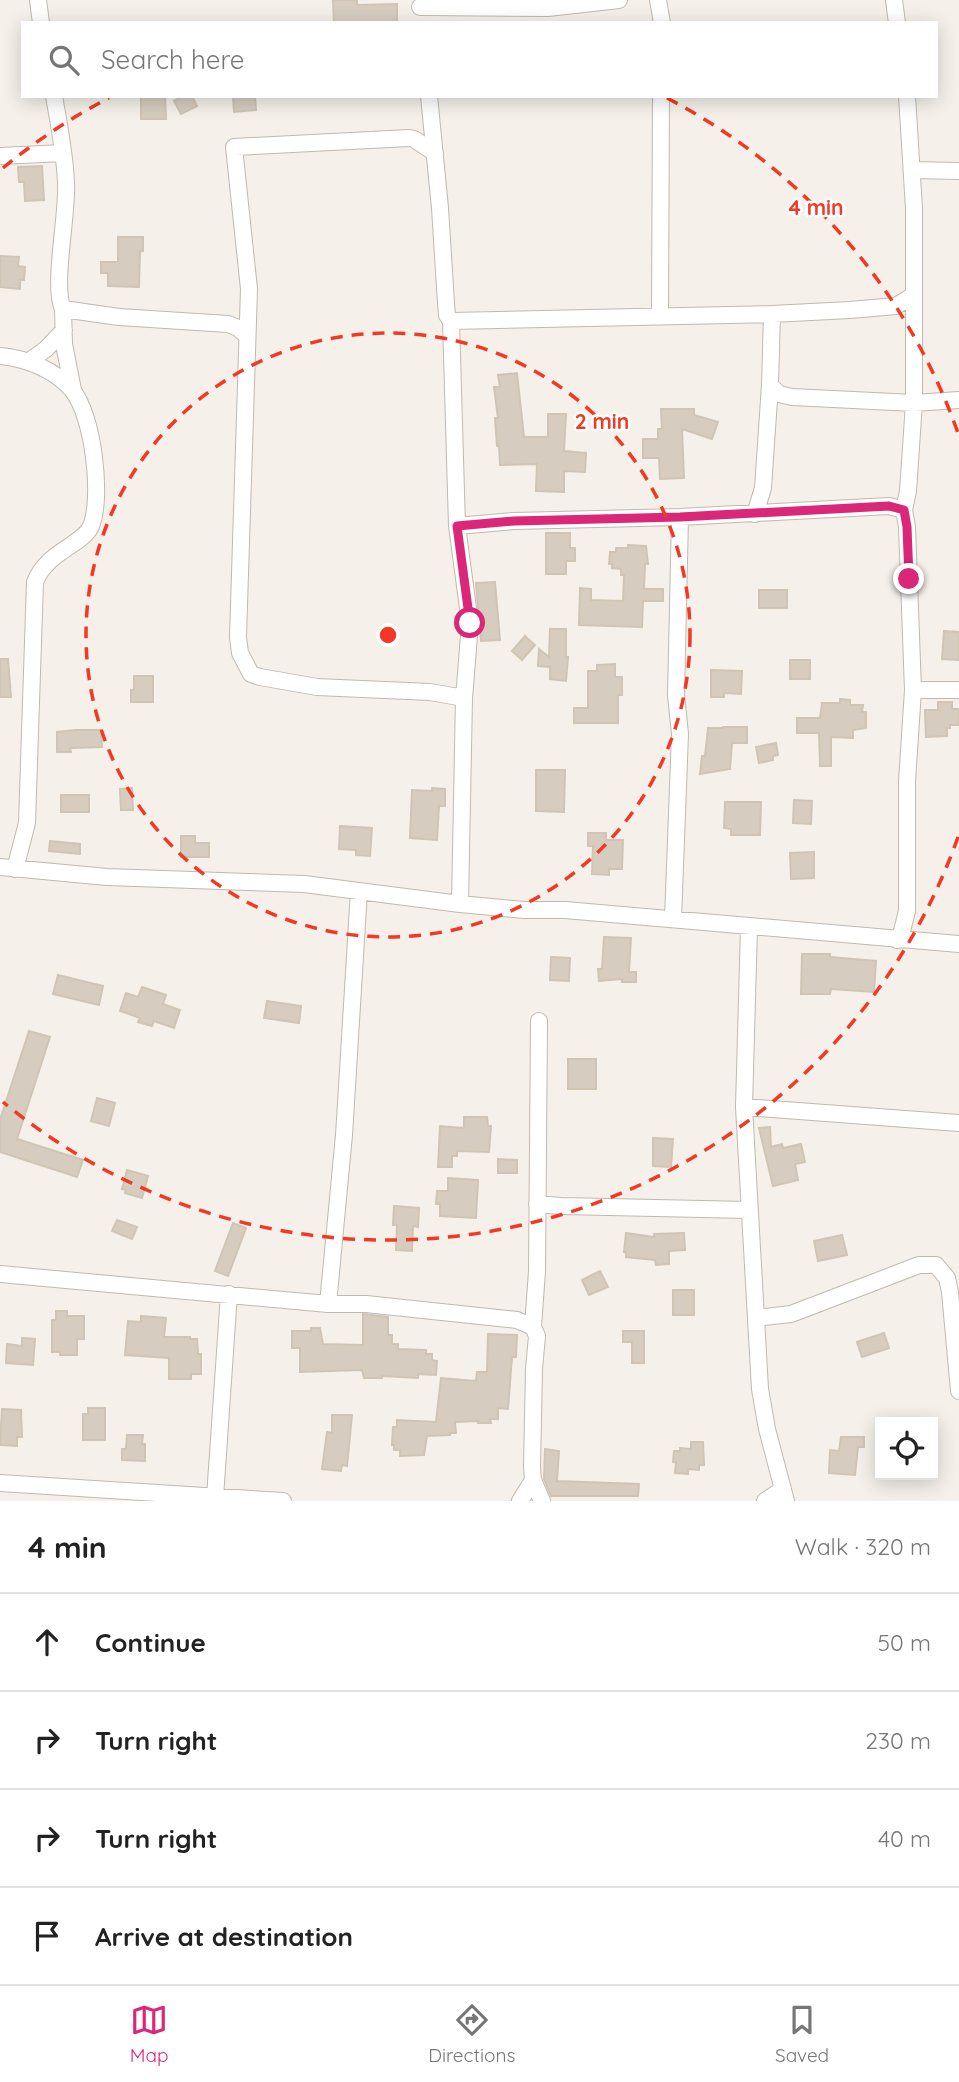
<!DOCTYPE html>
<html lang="en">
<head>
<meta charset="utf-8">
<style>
	body { margin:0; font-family:Quicksand,sans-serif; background:#f2f2f2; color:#222 }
	.controls { position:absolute; right:21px; bottom:21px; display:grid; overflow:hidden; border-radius:0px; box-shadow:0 4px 18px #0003 }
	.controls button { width:63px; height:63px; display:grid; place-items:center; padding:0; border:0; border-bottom:2px solid #e0e0e0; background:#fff; color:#222; font:35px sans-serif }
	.stop { position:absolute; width:21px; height:21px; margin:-16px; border:5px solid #db2777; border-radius:50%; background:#fff }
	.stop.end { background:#db2777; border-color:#fff; box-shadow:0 2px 7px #0008 }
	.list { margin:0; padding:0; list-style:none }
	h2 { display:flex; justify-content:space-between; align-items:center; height:91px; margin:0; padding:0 28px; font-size:30px }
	h2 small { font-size:23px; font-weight:400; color:#767676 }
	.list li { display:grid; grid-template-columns:46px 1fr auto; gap:21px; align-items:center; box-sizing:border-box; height:98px; padding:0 28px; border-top:2px solid #e0e0e0 }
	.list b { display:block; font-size:26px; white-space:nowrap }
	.list em { font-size:23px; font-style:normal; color:#767676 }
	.icon { flex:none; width:38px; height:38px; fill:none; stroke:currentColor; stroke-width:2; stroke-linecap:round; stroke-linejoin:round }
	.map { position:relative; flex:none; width:959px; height:1501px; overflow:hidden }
	.search { position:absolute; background:#fff; box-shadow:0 4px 18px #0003; left:21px; right:21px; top:21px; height:77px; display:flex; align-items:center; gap:18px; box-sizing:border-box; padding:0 24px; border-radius:0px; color:#767676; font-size:26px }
	.sheet { height:483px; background:#fff }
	nav { display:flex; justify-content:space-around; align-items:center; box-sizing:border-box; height:98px; border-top:2px solid #e0e0e0; background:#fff; font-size:19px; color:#767676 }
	nav a { display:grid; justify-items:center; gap:4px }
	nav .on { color:#db2777 }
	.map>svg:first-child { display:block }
	.building { fill:#d6cdc0; stroke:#d1c4b3; stroke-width:2 }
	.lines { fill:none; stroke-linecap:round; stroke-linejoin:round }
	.minor-casing { stroke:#c0b9ad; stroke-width:18 }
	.minor { stroke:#fff; stroke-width:16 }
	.route { stroke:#db2777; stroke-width:9 }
	.ring { fill:none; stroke:#f33923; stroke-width:3.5; stroke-dasharray:12 9 }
	.centre { fill:#f33923; stroke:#fff; stroke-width:3.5 }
	.ring-label { font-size:21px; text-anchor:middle; font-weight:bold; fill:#f33923; stroke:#fff; stroke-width:5; stroke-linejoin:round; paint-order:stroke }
</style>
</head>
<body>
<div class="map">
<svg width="959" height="1501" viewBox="0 0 959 1501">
	<rect width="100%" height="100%" fill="#f5f1ea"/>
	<path class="building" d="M333 0H357V5L397 4V23H334Z
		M141 96H165L166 119H141Z
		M183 96H192L197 106 181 114 174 101Z
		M233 96H255L256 110 234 112Z
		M42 166 44 200 25 201 24 182H19L18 167Z
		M118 237H143V251H140L139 287 108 286V273H101V262H118Z
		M0 256 19 257 18 266 25 267 24 280H20V289L0 287Z
		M517 373 524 437H548V414H566L564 451 586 453 585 472 564 471V492L536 491 537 464 500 465 499 446H497L495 418H498L494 387H500L498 375Z
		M661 409H694V415L718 422 712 439 682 429 684 478 660 479 659 458H643V439H658V429H662Z
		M546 533H570V548H575V561H566V574H546Z
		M628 545 646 546 648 564H645L644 589H663V601H643L642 627 579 625 580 588 591 589V600L623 601 624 575H621V569L612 568V564H609L610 552H616V548H628Z
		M495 582 500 640 481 641 476 583Z
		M759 590H787V608H759Z
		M550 629H566V657H568L566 681 550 679V667L538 666 539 649 549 657Z
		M944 631 959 632V660L942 659Z
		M525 636 535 645 522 660 512 651Z
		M0 659H8L11 697H0Z
		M790 660H810V679H790Z
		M615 664V677H622V695H618V723H574V708H588V671H597V665Z
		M711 670 742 671 741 694 724 693V697H711Z
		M134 676H153V702H131V690H134Z
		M840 699 850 700V705H863L862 712H866V728L853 730V738L831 737V766H820L819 733H797V718H820L822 703H840Z
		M938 702H952V709H959V725H950V728H947V736L926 737 925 710H938Z
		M723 727H747V743H732L730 769 700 774 702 756H705L708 728H723Z
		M76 730H101L102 747 70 748 71 752H57V732Z
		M776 743 778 755 773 756V760L759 763 756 747Z
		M536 770H565L564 812 536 811Z
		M132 788 133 810H121L120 789Z
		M432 788 445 789V806H439L437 840 410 838 412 790 432 791Z
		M61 795H89V812H61Z
		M794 800 812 801 811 824 793 823Z
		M725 802H761L760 835H731V829L724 828Z
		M340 826 372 828 370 856 356 855V850L339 849Z
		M588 833H606V840H623L622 869H609V875L592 874 593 846H588Z
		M181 836H195V843H209V857H181Z
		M50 841 80 844V854L49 851Z
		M814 852V878L791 879 790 853Z
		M604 937 631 938 629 972H636V982H622V979L599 981 598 969H602Z
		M802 954H830V957L876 961 874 992 831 989 830 994H801Z
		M551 957 570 958 569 981 550 980Z
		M58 975 103 986 99 1005 53 994Z
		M142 987 166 995 163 1004 180 1010 174 1028 154 1021 152 1026 138 1022 140 1018 120 1011 126 993 138 997Z
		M267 1001 301 1006 299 1023 264 1018Z
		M29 1031 50 1037 17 1139 83 1160 77 1177 0 1152V1120Z
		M568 1059H596V1089H568Z
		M97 1098 115 1103 109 1126 91 1121Z
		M464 1117H487L488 1126H491L489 1152 457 1151V1156H452V1167H438L440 1126 464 1128Z
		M770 1127 771 1147 782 1144 783 1148 801 1144 805 1162 795 1164 798 1180 773 1186 759 1128Z
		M653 1138 673 1139 671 1167 653 1166Z
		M498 1159 517 1160V1173H498Z
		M127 1170 148 1176 142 1198 125 1193 126 1190 122 1189Z
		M448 1178 478 1180 476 1218 440 1216V1204H436L437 1191H448Z
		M394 1206 419 1208 418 1227 413 1226 412 1251 396 1250 397 1225H393Z
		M117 1220 137 1227 132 1239 112 1231Z
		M233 1223 246 1228 228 1276 215 1271Z
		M626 1233 654 1237V1234L684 1233 685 1250 669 1251V1264L656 1265 655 1260 626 1257V1252H624Z
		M842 1235 847 1255 818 1261 814 1241Z
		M600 1271 608 1287 589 1295 582 1280Z
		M673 1290H694V1315H673Z
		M56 1311H67V1316H84V1339H77V1355H60V1352H52V1320H56Z
		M363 1314 388 1317V1335H392V1344H398V1349L426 1350V1354H432V1360L437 1361 436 1375 418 1374V1378L382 1376V1378H364L362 1370 300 1372V1348H292V1331H311V1328H320L323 1344 363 1345Z
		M141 1316 166 1318 164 1337H190V1339H197L198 1354H201V1374H191V1379H169V1358L125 1355 128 1321 141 1322Z
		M623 1331H644V1363H632V1342H623Z
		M884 1333 889 1348 862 1357 857 1342Z
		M488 1334 517 1335 516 1357H512L508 1409 498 1408V1419H490L491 1423H478V1421L455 1422 456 1433H450V1435L427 1436 424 1455 400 1456V1450H394V1445H392L393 1427H397V1420L436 1422 441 1378 476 1381 477 1372H487Z
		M22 1338 35 1339 33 1365 6 1363 7 1344 22 1346Z
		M88 1408H105V1440H83V1414H88Z
		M2 1409 21 1410 22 1437H17V1446L0 1445Z
		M332 1415H352L347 1466 342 1465 341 1471 322 1469 327 1432 332 1433Z
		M127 1435H143L142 1444H145V1461L122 1460V1449H126Z
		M841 1437H864V1447H858L855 1475 829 1473 830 1450 839 1451Z
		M691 1442H703L704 1465H699V1470L688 1469V1474L675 1473 676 1462H673L674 1451H680V1448L691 1449Z
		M545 1449 559 1451 557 1481 639 1484 638 1496H551L544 1479Z"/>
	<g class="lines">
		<defs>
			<path id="minor" d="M38 0 41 23
				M658 0 662 23
				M894 0 897 23
				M420 7 548 8 619 0
				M54 96C59 125 65 154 66 183 68 213 52 287 63 309L119 317 228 324 238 328 247 336
				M429 96 440 208 446 303 447 315 451 321 457 526 470 623 464 698 460 904
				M435 153 414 139 409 138 234 147 249 289 238 637 240 653 251 674 260 677 317 687 430 692 464 698
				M0 156 63 153
				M912 170 959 171
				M63 309 64 344 73 390
				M660 315 661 96
				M451 321 772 314 850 310 896 306 914 295
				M0 356C25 358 56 370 72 390 93 414 103 497 91 526 83 545 47 551 35 582L27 823 15 869
				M28 362 46 349 64 330
				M770 385 779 394 792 397 914 403 959 400
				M755 514 763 488 770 385 772 314
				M457 526 514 521 680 517 889 506 904 510
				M913 690H959
				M0 867 107 877 304 884 460 904 524 910H565L959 944
				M673 919 680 734 676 695 680 517
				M749 927 744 1107 760 1389 767 1429 786 1501
				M897 940 901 935 907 911V781L913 690 907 527 904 510 908 491 914 403V209L907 96
				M744 1107 959 1123
				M537 1204 561 1206 750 1210
				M0 1274 328 1304H366L517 1320 533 1327 537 1336 534 1369 532 1467 533 1480 542 1501
				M328 1304 344 1135 359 891
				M756 1318 791 1314 919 1265H936L947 1278 950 1292 959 1391
				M533 1327 537 1271 539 1021
				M0 1483 283 1501
				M215 1497 229 1294
				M520 1501 533 1480
				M765 1501 783 1489"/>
		</defs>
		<use href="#minor" class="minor-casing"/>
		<use href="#minor" class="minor"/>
	</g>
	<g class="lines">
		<path class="route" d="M470 623 457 526 514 521 680 517 889 506 904 510 907 527 909 579"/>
	</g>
	<g class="ring">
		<circle cx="388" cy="635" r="302"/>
		<path d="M958 837A605 605 0 0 1 3 1102M3 168A605 605 0 0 1 109 98M667 98A605 605 0 0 1 958 433"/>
	</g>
	<circle cx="388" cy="635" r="10" class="centre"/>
	<g class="ring-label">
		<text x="816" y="215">4 min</text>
		<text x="602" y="429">2 min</text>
	</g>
</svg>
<div class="controls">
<button><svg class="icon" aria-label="locate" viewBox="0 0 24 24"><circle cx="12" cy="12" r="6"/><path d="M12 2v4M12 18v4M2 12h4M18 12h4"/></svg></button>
</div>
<div class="stop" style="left:470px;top:623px"></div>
<div class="stop end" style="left:909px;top:579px"></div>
<div class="search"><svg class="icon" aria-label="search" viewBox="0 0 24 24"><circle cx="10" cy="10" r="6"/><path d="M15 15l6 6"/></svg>Search here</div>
</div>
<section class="sheet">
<h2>4 min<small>Walk · 320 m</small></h2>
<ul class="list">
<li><svg class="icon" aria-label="ahead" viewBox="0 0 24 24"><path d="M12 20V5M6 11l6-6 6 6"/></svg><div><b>Continue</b></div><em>50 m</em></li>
<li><svg class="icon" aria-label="right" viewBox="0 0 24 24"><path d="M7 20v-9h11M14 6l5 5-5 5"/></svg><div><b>Turn right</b></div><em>230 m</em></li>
<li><svg class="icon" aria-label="right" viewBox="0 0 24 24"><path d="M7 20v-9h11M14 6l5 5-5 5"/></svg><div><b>Turn right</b></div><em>40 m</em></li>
<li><svg class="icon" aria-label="arrive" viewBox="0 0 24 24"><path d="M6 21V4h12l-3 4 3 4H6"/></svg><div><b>Arrive at destination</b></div></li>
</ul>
</section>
<nav>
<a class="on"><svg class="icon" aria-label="map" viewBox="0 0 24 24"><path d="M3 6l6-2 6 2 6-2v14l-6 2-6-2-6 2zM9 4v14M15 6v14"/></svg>Map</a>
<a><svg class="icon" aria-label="directions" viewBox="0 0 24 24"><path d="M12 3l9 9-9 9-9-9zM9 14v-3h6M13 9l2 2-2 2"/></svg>Directions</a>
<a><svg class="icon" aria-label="saved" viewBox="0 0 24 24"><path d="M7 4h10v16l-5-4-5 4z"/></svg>Saved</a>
</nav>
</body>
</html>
